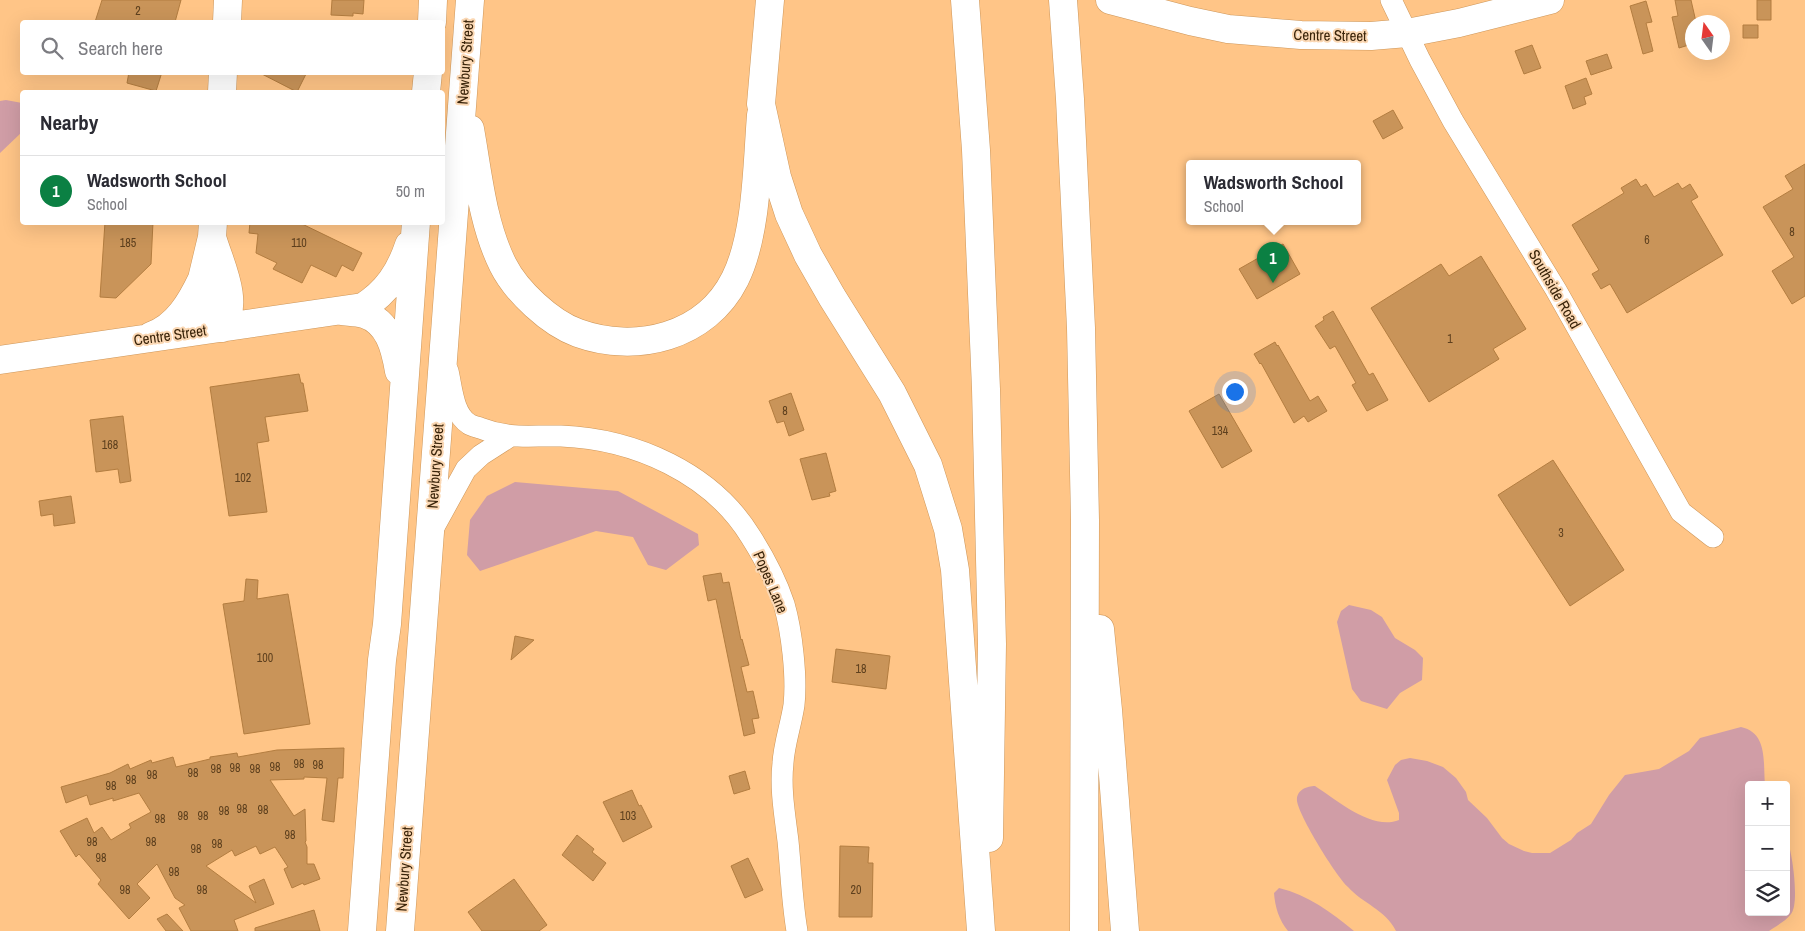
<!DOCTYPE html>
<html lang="en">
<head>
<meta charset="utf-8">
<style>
	body { margin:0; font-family:"Archivo Narrow",sans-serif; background:#f2f2f3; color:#2b2b33 }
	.controls { position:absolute; right:15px; bottom:15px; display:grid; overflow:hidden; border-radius:5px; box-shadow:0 5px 20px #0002 }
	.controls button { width:45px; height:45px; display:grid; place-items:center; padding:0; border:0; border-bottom:1px solid #e1e1e2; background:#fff; color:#2b2b33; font:25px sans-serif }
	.compass { position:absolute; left:1685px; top:15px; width:45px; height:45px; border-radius:50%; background:#fff; box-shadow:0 5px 20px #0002; rotate:346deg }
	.you { position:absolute; left:1234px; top:391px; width:18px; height:18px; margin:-12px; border:4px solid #fff; border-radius:50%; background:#1a73e8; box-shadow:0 0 0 8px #1a73e833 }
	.badge { display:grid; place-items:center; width:32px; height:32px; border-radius:50%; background:#0b8043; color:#fff; font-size:16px; font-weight:700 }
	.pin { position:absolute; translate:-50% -41px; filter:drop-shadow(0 1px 2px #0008) }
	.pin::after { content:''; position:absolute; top:26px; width:18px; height:15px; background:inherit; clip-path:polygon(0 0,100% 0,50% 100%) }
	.popup { position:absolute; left:1186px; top:160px; width:175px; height:65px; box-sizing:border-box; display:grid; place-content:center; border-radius:5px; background:#fff; filter:drop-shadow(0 1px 4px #0005); font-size:16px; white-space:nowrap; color:#7c7c81 }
	.popup b { font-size:19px; color:#2b2b33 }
	.popup::after { content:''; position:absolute; left:50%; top:100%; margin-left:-10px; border:10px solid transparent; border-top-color:#fff }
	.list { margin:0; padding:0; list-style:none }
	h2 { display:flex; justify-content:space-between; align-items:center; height:65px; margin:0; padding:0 20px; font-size:21px }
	h2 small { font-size:16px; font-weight:400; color:#7c7c81 }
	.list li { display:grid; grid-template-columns:32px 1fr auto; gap:15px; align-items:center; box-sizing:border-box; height:70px; padding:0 20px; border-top:1px solid #e1e1e2 }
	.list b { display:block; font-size:19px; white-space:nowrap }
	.list p { margin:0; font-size:16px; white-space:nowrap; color:#7c7c81 }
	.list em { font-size:16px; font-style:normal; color:#7c7c81 }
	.icon { flex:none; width:28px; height:28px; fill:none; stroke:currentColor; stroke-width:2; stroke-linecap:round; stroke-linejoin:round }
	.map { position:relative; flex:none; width:1805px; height:931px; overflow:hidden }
	.search { position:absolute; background:#fff; box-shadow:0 5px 20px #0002; left:20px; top:20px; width:425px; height:55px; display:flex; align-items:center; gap:12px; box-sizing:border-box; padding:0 18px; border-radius:5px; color:#7c7c81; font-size:19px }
	.panel { position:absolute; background:#fff; box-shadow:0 5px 20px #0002; left:20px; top:90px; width:425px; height:135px; border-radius:5px }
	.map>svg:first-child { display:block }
	.green { fill:#d09da6 }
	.building { fill:#c99459; stroke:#b37d40 }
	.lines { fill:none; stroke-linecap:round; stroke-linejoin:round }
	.minor-casing { stroke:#cd9659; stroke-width:22 }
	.major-casing { stroke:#cd9659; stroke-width:29 }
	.highway-casing { stroke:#cd9659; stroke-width:29 }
	.minor { stroke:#fff; stroke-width:21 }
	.major { stroke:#fff; stroke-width:28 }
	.highway { stroke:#fff; stroke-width:28 }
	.labels { text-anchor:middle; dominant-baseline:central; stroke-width:4; stroke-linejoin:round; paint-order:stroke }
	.number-label { font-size:12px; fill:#5e401e }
	.street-label { font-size:15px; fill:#3a240a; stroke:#fbd8b4 }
</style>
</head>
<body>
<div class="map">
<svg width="1805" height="931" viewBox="0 0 1805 931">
	<rect width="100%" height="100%" fill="#ffc587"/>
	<path class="green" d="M6 100 22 103V132L0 153V101Z
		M515 482 618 491 698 534 699 545 666 570 648 565 633 537 596 531 480 571 467 555 470 520 487 496Z
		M1349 605 1371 610 1382 617 1395 638 1415 650 1423 658 1422 680 1400 693 1387 709 1361 701 1352 689 1337 622 1341 611Z
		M1741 727C1768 733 1763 762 1765 785H1749V912H1786V836C1792 849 1800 903 1791 914 1786 921 1776 926 1769 931H1396C1385 909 1363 904 1348 887 1336 876 1299 816 1297 801 1296 790 1307 786 1315 786 1337 800 1372 831 1399 820V813L1387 780 1395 765 1401 760 1410 758 1427 761 1443 767 1456 778 1466 792 1468 800 1487 818 1502 838 1509 844 1524 851 1532 853H1550L1571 840 1577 833 1591 824 1609 795 1625 775 1659 769 1689 751 1700 738Z
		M1279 888C1308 895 1331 912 1354 931H1288C1279 920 1275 907 1274 893Z"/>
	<path class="building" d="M102 0H181L175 22H95Z
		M332 0H364L363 14 353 13V16L331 15Z
		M1675 0H1691L1696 22H1692V29L1690 30 1692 44 1679 48 1672 17 1678 16Z
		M1757 0H1771V20H1757Z
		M1646 1 1652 22 1646 23 1653 51 1643 54 1630 6Z
		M1743 25H1758V38H1743Z
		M1532 45 1541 68 1524 74 1515 51Z
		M1607 54 1612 68 1591 75 1586 61Z
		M129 72H162L156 91 127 83Z
		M258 72H307L297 92Z
		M1586 78 1592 94 1584 97 1586 104 1573 109 1565 86Z
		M1393 110 1403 128 1383 139 1373 121Z
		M1805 164V296L1792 304 1772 271 1794 257 1763 207 1793 189 1785 176Z
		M1636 179 1641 187 1646 184 1654 197 1678 183 1682 189 1690 184 1698 197 1691 201 1723 255 1627 313 1610 284 1601 289 1592 274 1599 270 1572 225 1624 193 1621 188Z
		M105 222H153L151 264 116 298 100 297Z
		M250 222H298L362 253 353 271 342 265 336 277 311 265 302 283 273 269 277 263 256 253 258 234 249 233Z
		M1283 244 1300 274 1257 299 1239 269Z
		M1481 256 1526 329 1493 349 1499 359 1429 402 1371 308 1441 264 1449 276Z
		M1333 311 1369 375 1373 373 1388 400 1367 411 1352 385 1356 383 1335 346 1330 349 1315 326 1324 320 1323 317Z
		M1275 342 1277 346 1278 345 1310 401 1318 396 1327 411 1308 422 1304 416 1294 423 1261 363 1260 364 1254 354Z
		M299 374 301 383H303L308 411 265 417 269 441 257 443 267 512 229 516 210 387Z
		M791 393 804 430 789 436 784 421 777 423 769 401Z
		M1219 394 1252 451 1222 468 1189 411Z
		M123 416 131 481 120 483 118 469 96 472 90 420Z
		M826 453 836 491 829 493 830 496 812 500 800 459Z
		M1553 460 1624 570 1570 606 1498 495Z
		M71 496 75 523 54 526 53 514 41 516 39 501Z
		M721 573 723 583 729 582 741 640 742 639 749 665 741 667 747 692 753 691 759 718 752 719 755 733 744 736 716 599 708 601 703 576Z
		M246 579 258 580 257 599 288 594 310 724 244 734 223 604 244 601Z
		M515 636 534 640 511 660Z
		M836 649 890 656 886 689 832 682Z
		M344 748 343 778H338L334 822 322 820 327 778 304 777V779L270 780 294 816 305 809 306 841 305 842 307 847V864H314L320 879 304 885 303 883 292 888 284 869 288 867 275 847 260 854 256 846 235 856 232 850 206 866 256 903 249 886 264 879 274 904 234 920 238 931H191L179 908 185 905 175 898 157 864 137 884 150 898 129 919 98 884 101 880 79 854 76 857 60 831 87 818 94 833 102 827 111 840 131 828 129 824 151 812 139 793 113 801V798L90 805 87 795 66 803 61 787 110 773 128 764 130 769 151 760 152 763 173 757 176 767 210 759V757L237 753 238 757 277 750Z
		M745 771 750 789 734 794 729 776Z
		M632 790 639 806 641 805 652 827 623 842 603 802Z
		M577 835 594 849 592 852 606 863 593 881 562 855Z
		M840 846 869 847 868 863H873L872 917H839Z
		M748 858 763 890 745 898 731 866Z
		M514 879 547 925 539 931H482L468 912Z
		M314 910 320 931H255V928Z
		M167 914 183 931H166L157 919Z"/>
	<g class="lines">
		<defs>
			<path id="minor" d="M1391 0 1420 60 1453 121 1556 290 1681 512 1713 537
				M448 371C452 388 453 414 469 424 472 426 477 427 480 428 511 440 530 435 561 436 635 439 712 473 751 537 763 556 777 583 784 604 792 632 797 677 794 705 791 725 784 744 783 763 780 789 785 816 788 841 791 871 792 902 797 931
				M433 529 466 469 481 455 509 437"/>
			<path id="major" d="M1110 0 1190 21 1228 29 1301 35 1371 36 1407 33 1459 23 1550 0
				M227 22 228 0
				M432 22 433 0
				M222 92 223 72
				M426 92 428 72
				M470 129C478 173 482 223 503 265 516 291 550 323 578 333 636 354 706 337 735 279 757 235 757 165 761 115
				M213 222 212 237 202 279 203 296 208 309 213 320 222 328
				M212 237C220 265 240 301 222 328
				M341 311C348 312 357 312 364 314 389 322 395 348 399 371
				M151 336C177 327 191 302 202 279
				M0 360 363 307C387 292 400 272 409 245
				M362 931 382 660 387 624 416 222
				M400 931 470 0"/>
			<path id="highway" d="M770 0 761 104 777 177 789 214 808 255 832 297 892 393 928 465 948 529 955 570 981 931
				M965 0 976 150 986 389 992 644 989 838
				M1063 0 1070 99 1081 328 1085 520 1084 931
				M1100 629 1108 710 1125 931"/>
		</defs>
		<use href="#minor" class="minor-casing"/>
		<use href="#major" class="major-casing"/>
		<use href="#highway" class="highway-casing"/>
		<use href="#minor" class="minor"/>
		<use href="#major" class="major"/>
		<use href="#highway" class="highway"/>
	</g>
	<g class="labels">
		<g class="number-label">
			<text x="138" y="11">2</text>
			<text x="1792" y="232">8</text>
			<text x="1647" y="240">6</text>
			<text x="128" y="243">185</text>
			<text x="299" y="243">110</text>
			<text x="1450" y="339">1</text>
			<text x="785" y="411">8</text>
			<text x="1220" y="431">134</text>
			<text x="110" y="445">168</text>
			<text x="243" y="478">102</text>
			<text x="1561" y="533">3</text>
			<text x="265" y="658">100</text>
			<text x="861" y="669">18</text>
			<text x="299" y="764">98</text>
			<text x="318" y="765">98</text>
			<text x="275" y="767">98</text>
			<text x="235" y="768">98</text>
			<text x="216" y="769">98</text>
			<text x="255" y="769">98</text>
			<text x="193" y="773">98</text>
			<text x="152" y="775">98</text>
			<text x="131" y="780">98</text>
			<text x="111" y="786">98</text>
			<text x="242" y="809">98</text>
			<text x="263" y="810">98</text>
			<text x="224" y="811">98</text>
			<text x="183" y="816">98</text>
			<text x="203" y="816">98</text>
			<text x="628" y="816">103</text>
			<text x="160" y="819">98</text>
			<text x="290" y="835">98</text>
			<text x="92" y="842">98</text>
			<text x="151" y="842">98</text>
			<text x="217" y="844">98</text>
			<text x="196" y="849">98</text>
			<text x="101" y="858">98</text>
			<text x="174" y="872">98</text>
			<text x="125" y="890">98</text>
			<text x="202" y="890">98</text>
			<text x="856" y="890">20</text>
		</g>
		<g class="street-label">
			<text transform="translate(1330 35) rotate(1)">Centre Street</text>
			<text transform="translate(465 62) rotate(-86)">Newbury Street</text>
			<text transform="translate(1555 289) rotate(60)">Southside Road</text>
			<text transform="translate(170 335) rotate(-8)">Centre Street</text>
			<text transform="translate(435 466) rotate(-86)">Newbury Street</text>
			<text transform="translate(771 582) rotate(67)">Popes Lane</text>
			<text transform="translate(404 869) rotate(-86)">Newbury Street</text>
		</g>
	</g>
</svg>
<div class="controls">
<button>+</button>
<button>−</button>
<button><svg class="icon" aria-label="layers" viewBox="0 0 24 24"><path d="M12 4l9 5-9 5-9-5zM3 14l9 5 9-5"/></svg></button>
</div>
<svg class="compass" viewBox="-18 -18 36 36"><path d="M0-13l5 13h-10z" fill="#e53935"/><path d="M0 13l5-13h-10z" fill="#7c7c81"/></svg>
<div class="you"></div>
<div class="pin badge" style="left:1273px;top:283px">1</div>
<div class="popup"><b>Wadsworth School</b>School</div>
<div class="search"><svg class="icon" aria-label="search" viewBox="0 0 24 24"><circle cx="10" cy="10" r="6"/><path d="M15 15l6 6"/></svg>Search here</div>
<section class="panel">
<h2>Nearby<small></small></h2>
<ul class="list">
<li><span class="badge">1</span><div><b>Wadsworth School</b><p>School</p></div><em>50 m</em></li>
</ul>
</section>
</div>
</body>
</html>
